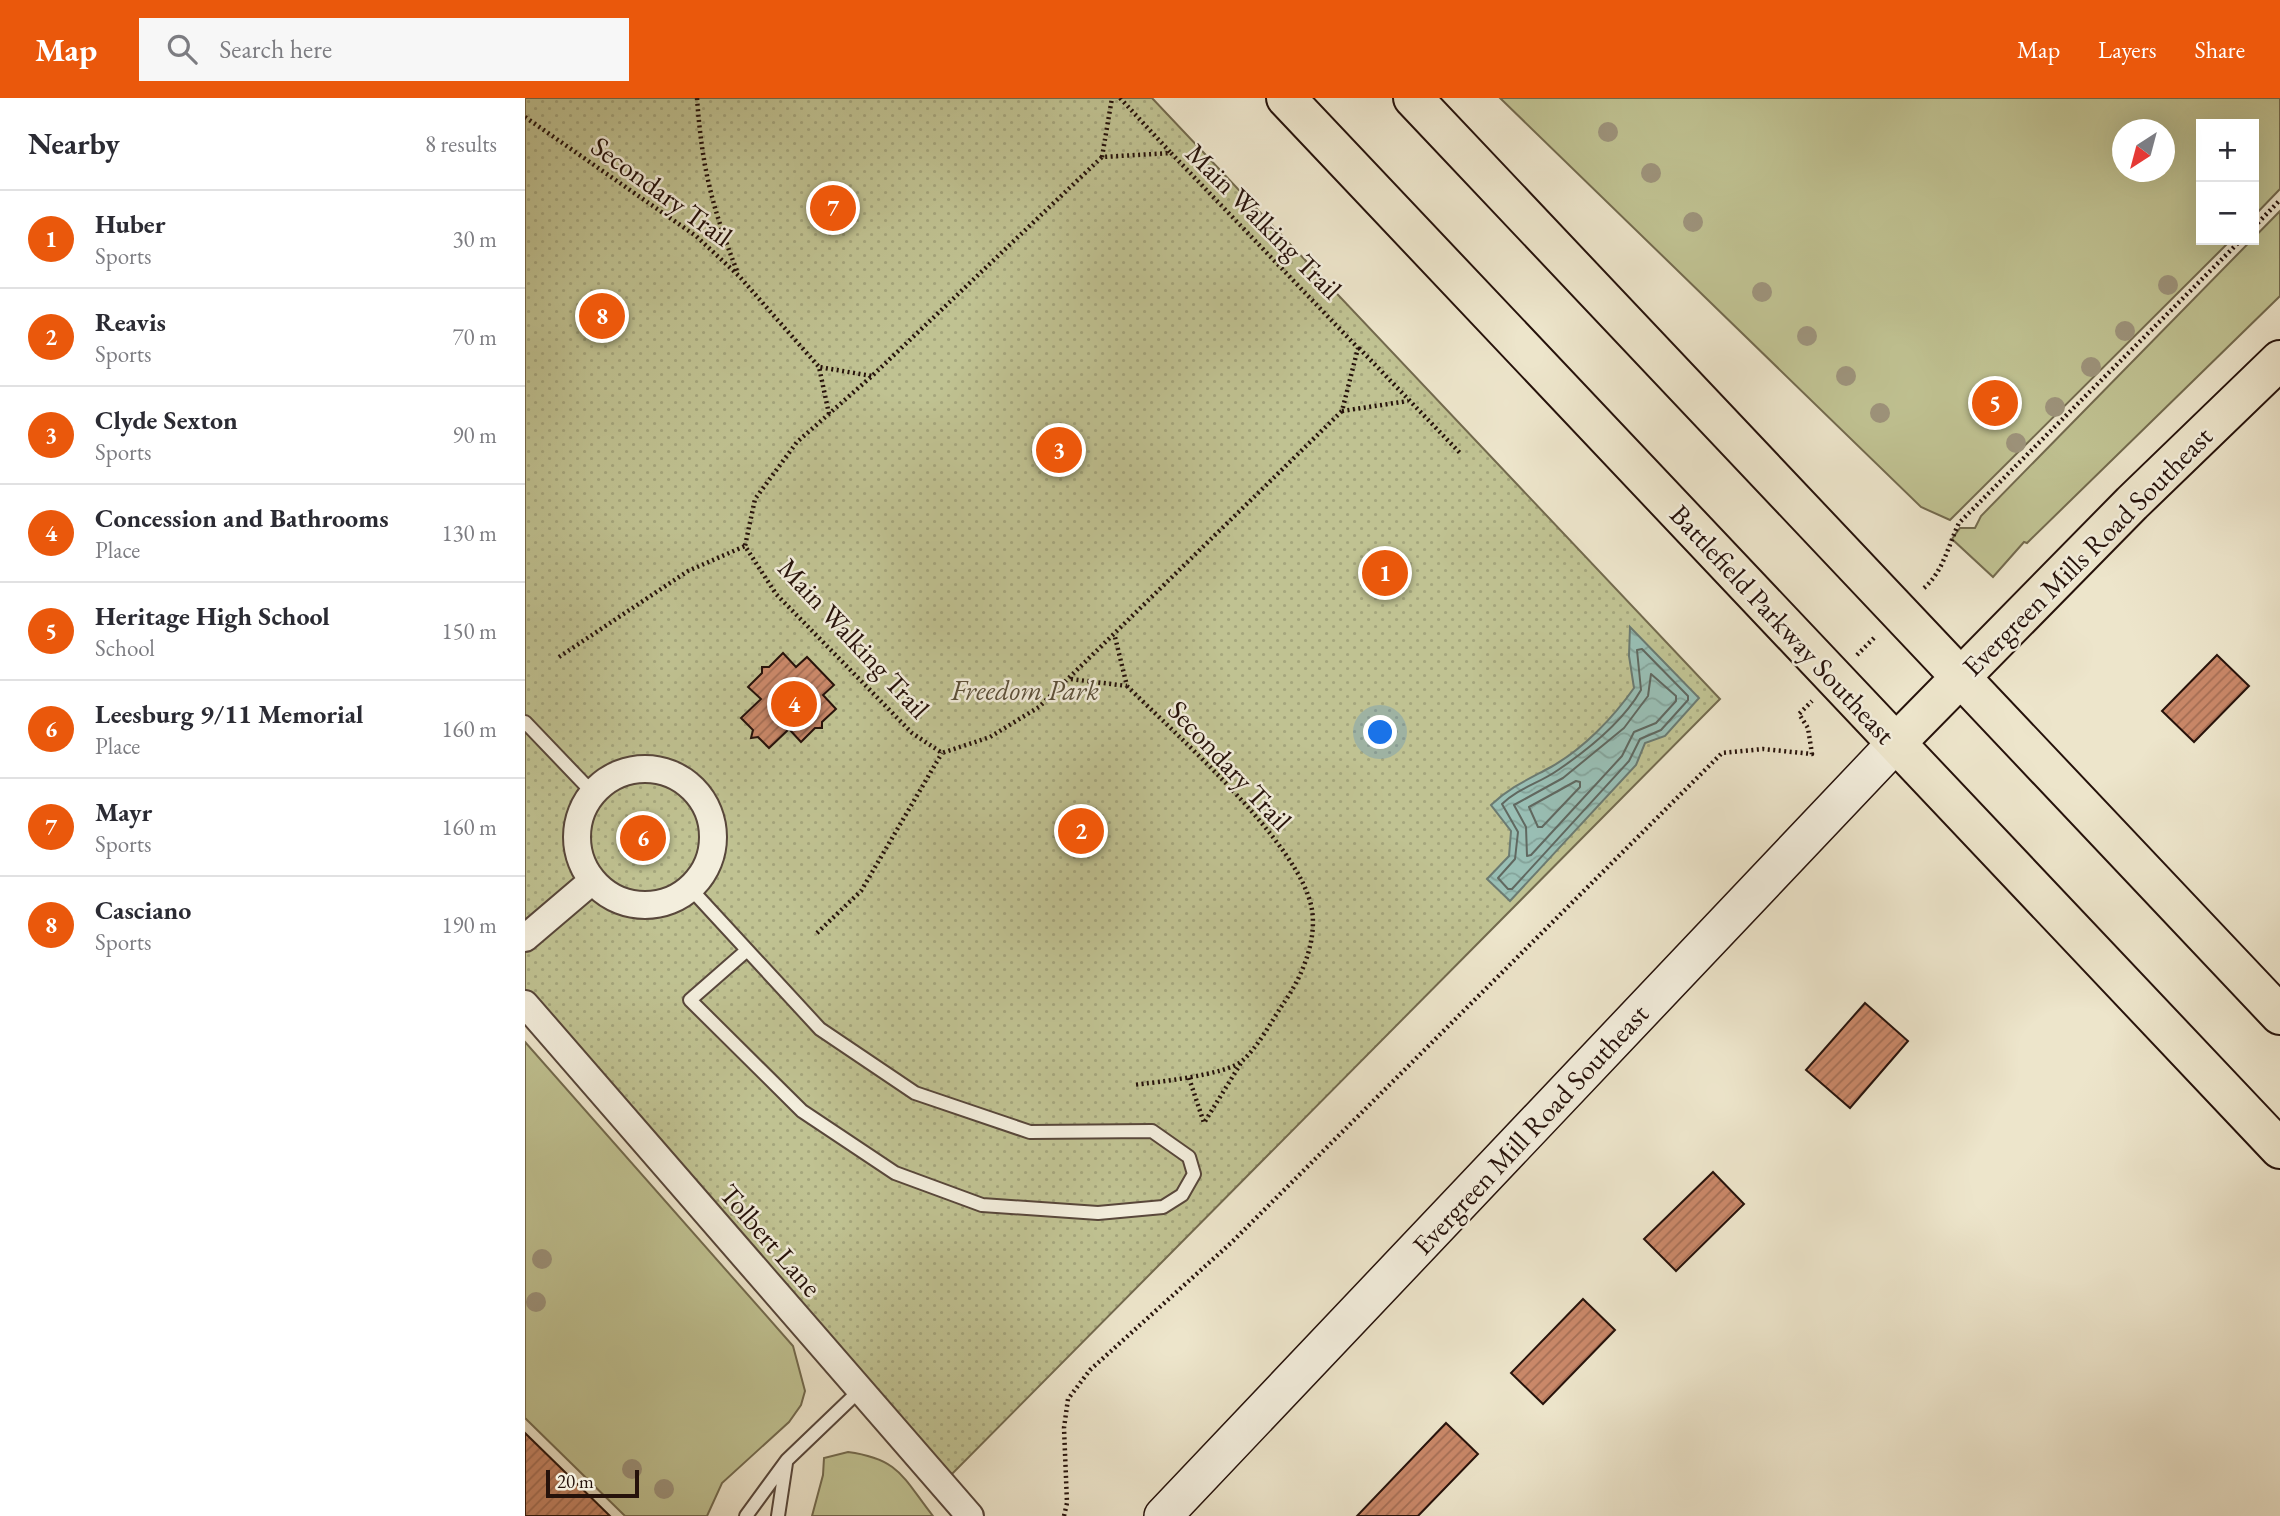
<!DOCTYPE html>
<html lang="en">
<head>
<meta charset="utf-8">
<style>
	body { margin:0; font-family:"EB Garamond",serif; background:#f7f7f7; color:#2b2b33 }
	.controls { position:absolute; right:21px; top:21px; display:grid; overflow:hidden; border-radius:0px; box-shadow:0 7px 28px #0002 }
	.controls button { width:63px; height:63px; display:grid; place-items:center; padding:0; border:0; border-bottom:2px solid #e1e1e2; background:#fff; color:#2b2b33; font:35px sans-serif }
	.compass { position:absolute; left:1587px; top:21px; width:63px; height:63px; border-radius:50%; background:#fff; box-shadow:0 7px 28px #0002; rotate:216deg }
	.scale { position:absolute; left:21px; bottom:18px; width:93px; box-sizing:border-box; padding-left:7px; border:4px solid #26120b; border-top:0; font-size:19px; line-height:24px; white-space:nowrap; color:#26120b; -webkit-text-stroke:5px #f3eedd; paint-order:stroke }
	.you { position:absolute; left:856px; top:635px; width:24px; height:24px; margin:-18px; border:5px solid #fff; border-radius:50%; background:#1a73e8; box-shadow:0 0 0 10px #1a73e833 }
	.badge { display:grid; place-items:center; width:46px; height:46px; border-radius:50%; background:#ea580c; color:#fff; font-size:23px; font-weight:700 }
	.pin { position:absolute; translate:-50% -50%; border:4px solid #fff; box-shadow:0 2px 7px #0006 }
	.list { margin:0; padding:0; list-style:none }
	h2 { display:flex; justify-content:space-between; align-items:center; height:91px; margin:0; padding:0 28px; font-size:30px }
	h2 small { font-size:23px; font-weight:400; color:#7c7c81 }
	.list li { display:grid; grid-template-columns:46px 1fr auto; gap:21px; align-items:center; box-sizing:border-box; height:98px; padding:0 28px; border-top:2px solid #e1e1e2 }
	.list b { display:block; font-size:26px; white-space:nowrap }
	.list p { margin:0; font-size:23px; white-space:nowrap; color:#7c7c81 }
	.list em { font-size:23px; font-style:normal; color:#7c7c81 }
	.icon { flex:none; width:38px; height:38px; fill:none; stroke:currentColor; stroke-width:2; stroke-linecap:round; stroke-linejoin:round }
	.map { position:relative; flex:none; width:1755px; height:1418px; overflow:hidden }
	header { display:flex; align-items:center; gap:42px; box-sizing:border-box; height:98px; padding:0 35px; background:#ea580c; color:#fff }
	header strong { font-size:33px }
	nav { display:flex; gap:38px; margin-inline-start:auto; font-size:24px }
	.search { width:490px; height:63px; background:#f7f7f7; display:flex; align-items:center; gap:18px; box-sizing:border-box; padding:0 24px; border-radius:0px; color:#7c7c81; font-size:26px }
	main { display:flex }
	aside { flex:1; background:#fff }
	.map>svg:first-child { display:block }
	.green { fill:#c0c292; stroke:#736a4e; stroke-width:2; fill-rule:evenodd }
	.park { fill:url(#park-dots); stroke:#736a4e; stroke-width:2 }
	.water { fill:url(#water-waves); stroke:#6b7a71; stroke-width:2 }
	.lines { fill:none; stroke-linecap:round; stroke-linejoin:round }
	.shore { stroke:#606860; stroke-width:2 }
	.building { fill:url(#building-hatch); stroke:#26120b; stroke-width:2 }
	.service-casing { stroke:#58473b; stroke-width:16 }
	.minor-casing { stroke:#58473b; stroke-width:30 }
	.secondary-casing { stroke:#26120b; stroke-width:40 }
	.primary-casing { stroke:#26120b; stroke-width:42 }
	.path { stroke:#26120b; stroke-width:4.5; stroke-dasharray:2 3.5; stroke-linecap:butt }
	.service { stroke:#f3eedd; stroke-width:12 }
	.minor { stroke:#f3eedd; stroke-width:26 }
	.secondary { stroke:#f3eedd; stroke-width:37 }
	.primary { stroke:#ede5cb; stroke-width:38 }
	.tree { fill:#9d937b }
	.labels { text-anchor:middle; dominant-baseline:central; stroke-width:5; stroke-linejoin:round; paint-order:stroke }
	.street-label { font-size:28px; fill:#26120b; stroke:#f3eedd }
	.park-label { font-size:28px; font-style:italic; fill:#5c503a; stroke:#f3eedd }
</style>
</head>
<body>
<header>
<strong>Map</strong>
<div class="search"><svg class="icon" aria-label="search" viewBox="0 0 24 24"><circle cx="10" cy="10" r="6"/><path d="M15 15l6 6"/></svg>Search here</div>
<nav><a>Map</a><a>Layers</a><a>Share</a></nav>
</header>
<main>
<aside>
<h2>Nearby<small>8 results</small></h2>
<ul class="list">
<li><span class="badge">1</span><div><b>Huber</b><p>Sports</p></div><em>30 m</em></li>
<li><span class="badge">2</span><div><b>Reavis</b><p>Sports</p></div><em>70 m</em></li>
<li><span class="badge">3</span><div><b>Clyde Sexton</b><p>Sports</p></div><em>90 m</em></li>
<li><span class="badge">4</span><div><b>Concession and Bathrooms</b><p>Place</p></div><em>130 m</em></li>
<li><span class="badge">5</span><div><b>Heritage High School</b><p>School</p></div><em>150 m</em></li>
<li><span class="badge">6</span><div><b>Leesburg 9/11 Memorial</b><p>Place</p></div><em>160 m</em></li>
<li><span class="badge">7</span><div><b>Mayr</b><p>Sports</p></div><em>160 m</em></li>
<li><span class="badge">8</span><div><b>Casciano</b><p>Sports</p></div><em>190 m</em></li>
</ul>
</aside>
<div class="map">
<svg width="1755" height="1418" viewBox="0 0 1755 1418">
	<defs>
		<pattern id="park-dots" width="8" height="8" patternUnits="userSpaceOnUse" patternTransform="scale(1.75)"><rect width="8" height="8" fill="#c0c292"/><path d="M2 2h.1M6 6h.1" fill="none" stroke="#a5a67d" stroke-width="1.8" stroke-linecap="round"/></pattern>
		<pattern id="water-waves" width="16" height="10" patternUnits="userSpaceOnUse" patternTransform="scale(1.75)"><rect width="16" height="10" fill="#99bfb5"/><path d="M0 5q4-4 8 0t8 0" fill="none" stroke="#84a39a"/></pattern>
		<pattern id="building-hatch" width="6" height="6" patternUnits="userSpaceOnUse" patternTransform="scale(1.75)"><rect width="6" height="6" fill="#ca8869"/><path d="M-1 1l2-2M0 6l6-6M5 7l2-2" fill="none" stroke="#a46e55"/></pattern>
	</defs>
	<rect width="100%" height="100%" fill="#ede5cb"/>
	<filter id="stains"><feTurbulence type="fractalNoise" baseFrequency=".00286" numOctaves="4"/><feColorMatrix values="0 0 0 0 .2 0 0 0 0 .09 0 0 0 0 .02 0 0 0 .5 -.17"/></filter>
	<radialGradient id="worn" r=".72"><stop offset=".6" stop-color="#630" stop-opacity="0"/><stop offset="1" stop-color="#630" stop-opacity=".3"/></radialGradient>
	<path class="green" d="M975 0H1755V91L1729 118V26H1676V142H1706L1425 422 1396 409ZM1598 32H1640V74H1598Z
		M1755 113V198L1502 445 1499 444 1468 479 1427 441 1435 430H1450L1456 418Z
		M0 944 268 1248 280 1293 276 1307 264 1324 197 1385 182 1418H100L0 1320Z
		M323 1354C375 1361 378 1380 408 1418H287L298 1377 299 1360Z"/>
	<path class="park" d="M0 0H627L1195 601 417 1386 0 906Z"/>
	<path class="water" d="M1105 529 1174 600 1140 638 1120 645 1111 667 985 803 962 781 984 758 986 733 966 707C985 689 1004 681 1026 669 1058 651 1088 620 1109 590L1104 558Z"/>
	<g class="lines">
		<path class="shore" d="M1117 551 1163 598V602L1136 632 1115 641 1104 663 987 791H983L973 780 990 761 993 734 977 706C993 690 1015 685 1033 672 1064 651 1097 625 1116 592L1112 552Z
			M1126 576 1151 598V603L1131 625 1109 634 1097 658 1006 757 1002 758 1001 729 989 707 1038 680 1099 630 1123 598Z
			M1051 683 1055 684V689L1017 729H1013L1004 709Z"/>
	</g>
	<path class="building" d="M258 555 271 569 282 559 309 587 298 597 311 611 297 624V630H290L276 644 264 631 244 650 233 639 226 640 228 632 216 620 236 601 223 589 237 575V569H244Z
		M1692 557 1724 588 1669 644 1637 613Z
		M1340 905 1383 943 1325 1010 1281 972Z
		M1188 1074 1219 1106 1151 1173 1119 1141Z
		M1058 1201 1090 1232 1018 1306 986 1275Z
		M921 1325 953 1356 893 1418H832Z
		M0 1335 85 1418H0Z"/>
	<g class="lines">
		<defs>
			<path id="service" d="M0 624 67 694
				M165 790 295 931 390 995 505 1034 627 1033 664 1059 669 1076 657 1097 638 1109 573 1115 457 1107 370 1075 277 1013 165 902 221 853
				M221 1418 262 1362 335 1292
				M253 1418 261 1365"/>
			<path id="minor" d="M52 739a68 68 0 1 1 136 0a68 68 0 1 1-136 0Z
				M0 840 67 783
				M0 906 445 1418"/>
			<path id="secondary" d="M638 1418 1371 645"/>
			<path id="primary" d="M761 0 1755 1051
				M888 0 1755 917
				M1371 645 1607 405 1755 262"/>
		</defs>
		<use href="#service" class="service-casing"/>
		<use href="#minor" class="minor-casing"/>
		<use href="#secondary" class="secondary-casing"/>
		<use href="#primary" class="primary-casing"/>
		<path class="path" d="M172 0C177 70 187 109 212 173
			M595 0 646 55
			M0 19 171 138 214 178 294 269
			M646 55 833 250 817 313 514 609 465 639 417 655 387 635 251 496 220 448 230 401 272 344 347 278 577 59Z
			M577 59 587 0
			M1729 129 1755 102
			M834 250 935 355
			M817 313 883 303
			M304 316 294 269 347 278
			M1399 490C1418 474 1423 448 1434 425L1716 142
			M1332 557 1351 538
			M34 559 163 473 220 448
			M546 581 602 588 590 539
			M602 588C650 636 777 747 787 812 792 844 776 881 758 906 746 924 733 949 717 963 701 977 632 984 608 987
			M292 835 336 793 417 655
			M664 980 679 1025 716 965
			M539 1418 542 1405 539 1330 543 1301 565 1272 707 1144 1197 655 1238 651 1287 656 1283 630 1274 616 1287 603"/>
		<use href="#service" class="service"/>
		<use href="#minor" class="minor"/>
		<use href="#secondary" class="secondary"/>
		<use href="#primary" class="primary"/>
	</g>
	<g class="tree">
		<circle cx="1083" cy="34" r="10"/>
		<circle cx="1126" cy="75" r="10"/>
		<circle cx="1168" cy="124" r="10"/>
		<circle cx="1643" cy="187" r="10"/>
		<circle cx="1237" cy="194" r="10"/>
		<circle cx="1600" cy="233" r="10"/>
		<circle cx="1282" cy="238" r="10"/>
		<circle cx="1566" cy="269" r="10"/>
		<circle cx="1321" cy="278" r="10"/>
		<circle cx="1530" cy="309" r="10"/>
		<circle cx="1355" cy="315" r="10"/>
		<circle cx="1491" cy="345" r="10"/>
		<circle cx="17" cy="1161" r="10"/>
		<circle cx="11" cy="1204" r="10"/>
		<circle cx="107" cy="1371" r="10"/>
		<circle cx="139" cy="1391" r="10"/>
	</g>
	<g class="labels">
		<g class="street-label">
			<text transform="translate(137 93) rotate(36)">Secondary Trail</text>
			<text transform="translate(739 123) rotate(45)">Main Walking Trail</text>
			<text transform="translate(1562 453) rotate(-45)">Evergreen Mills Road Southeast</text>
			<text transform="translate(1258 526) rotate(47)">Battlefield Parkway Southeast</text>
			<text transform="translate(329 540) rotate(47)">Main Walking Trail</text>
			<text transform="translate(705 667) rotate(47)">Secondary Trail</text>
			<text transform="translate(1005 1031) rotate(-47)">Evergreen Mill Road Southeast</text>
			<text transform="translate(246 1142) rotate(49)">Tolbert Lane</text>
		</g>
		<g class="park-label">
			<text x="500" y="592">Freedom Park</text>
		</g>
	</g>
	<rect width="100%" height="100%" filter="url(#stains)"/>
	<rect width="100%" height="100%" fill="url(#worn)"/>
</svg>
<div class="controls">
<button>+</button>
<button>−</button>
</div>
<svg class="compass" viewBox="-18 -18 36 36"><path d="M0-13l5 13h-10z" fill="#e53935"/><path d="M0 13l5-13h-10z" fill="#7c7c81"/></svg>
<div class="scale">20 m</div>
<div class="you"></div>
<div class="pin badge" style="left:860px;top:475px">1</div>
<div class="pin badge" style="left:556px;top:733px">2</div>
<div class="pin badge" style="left:534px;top:352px">3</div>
<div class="pin badge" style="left:269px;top:606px">4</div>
<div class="pin badge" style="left:1470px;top:305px">5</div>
<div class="pin badge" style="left:118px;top:740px">6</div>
<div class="pin badge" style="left:308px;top:110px">7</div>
<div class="pin badge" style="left:77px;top:218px">8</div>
</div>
</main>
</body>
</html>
